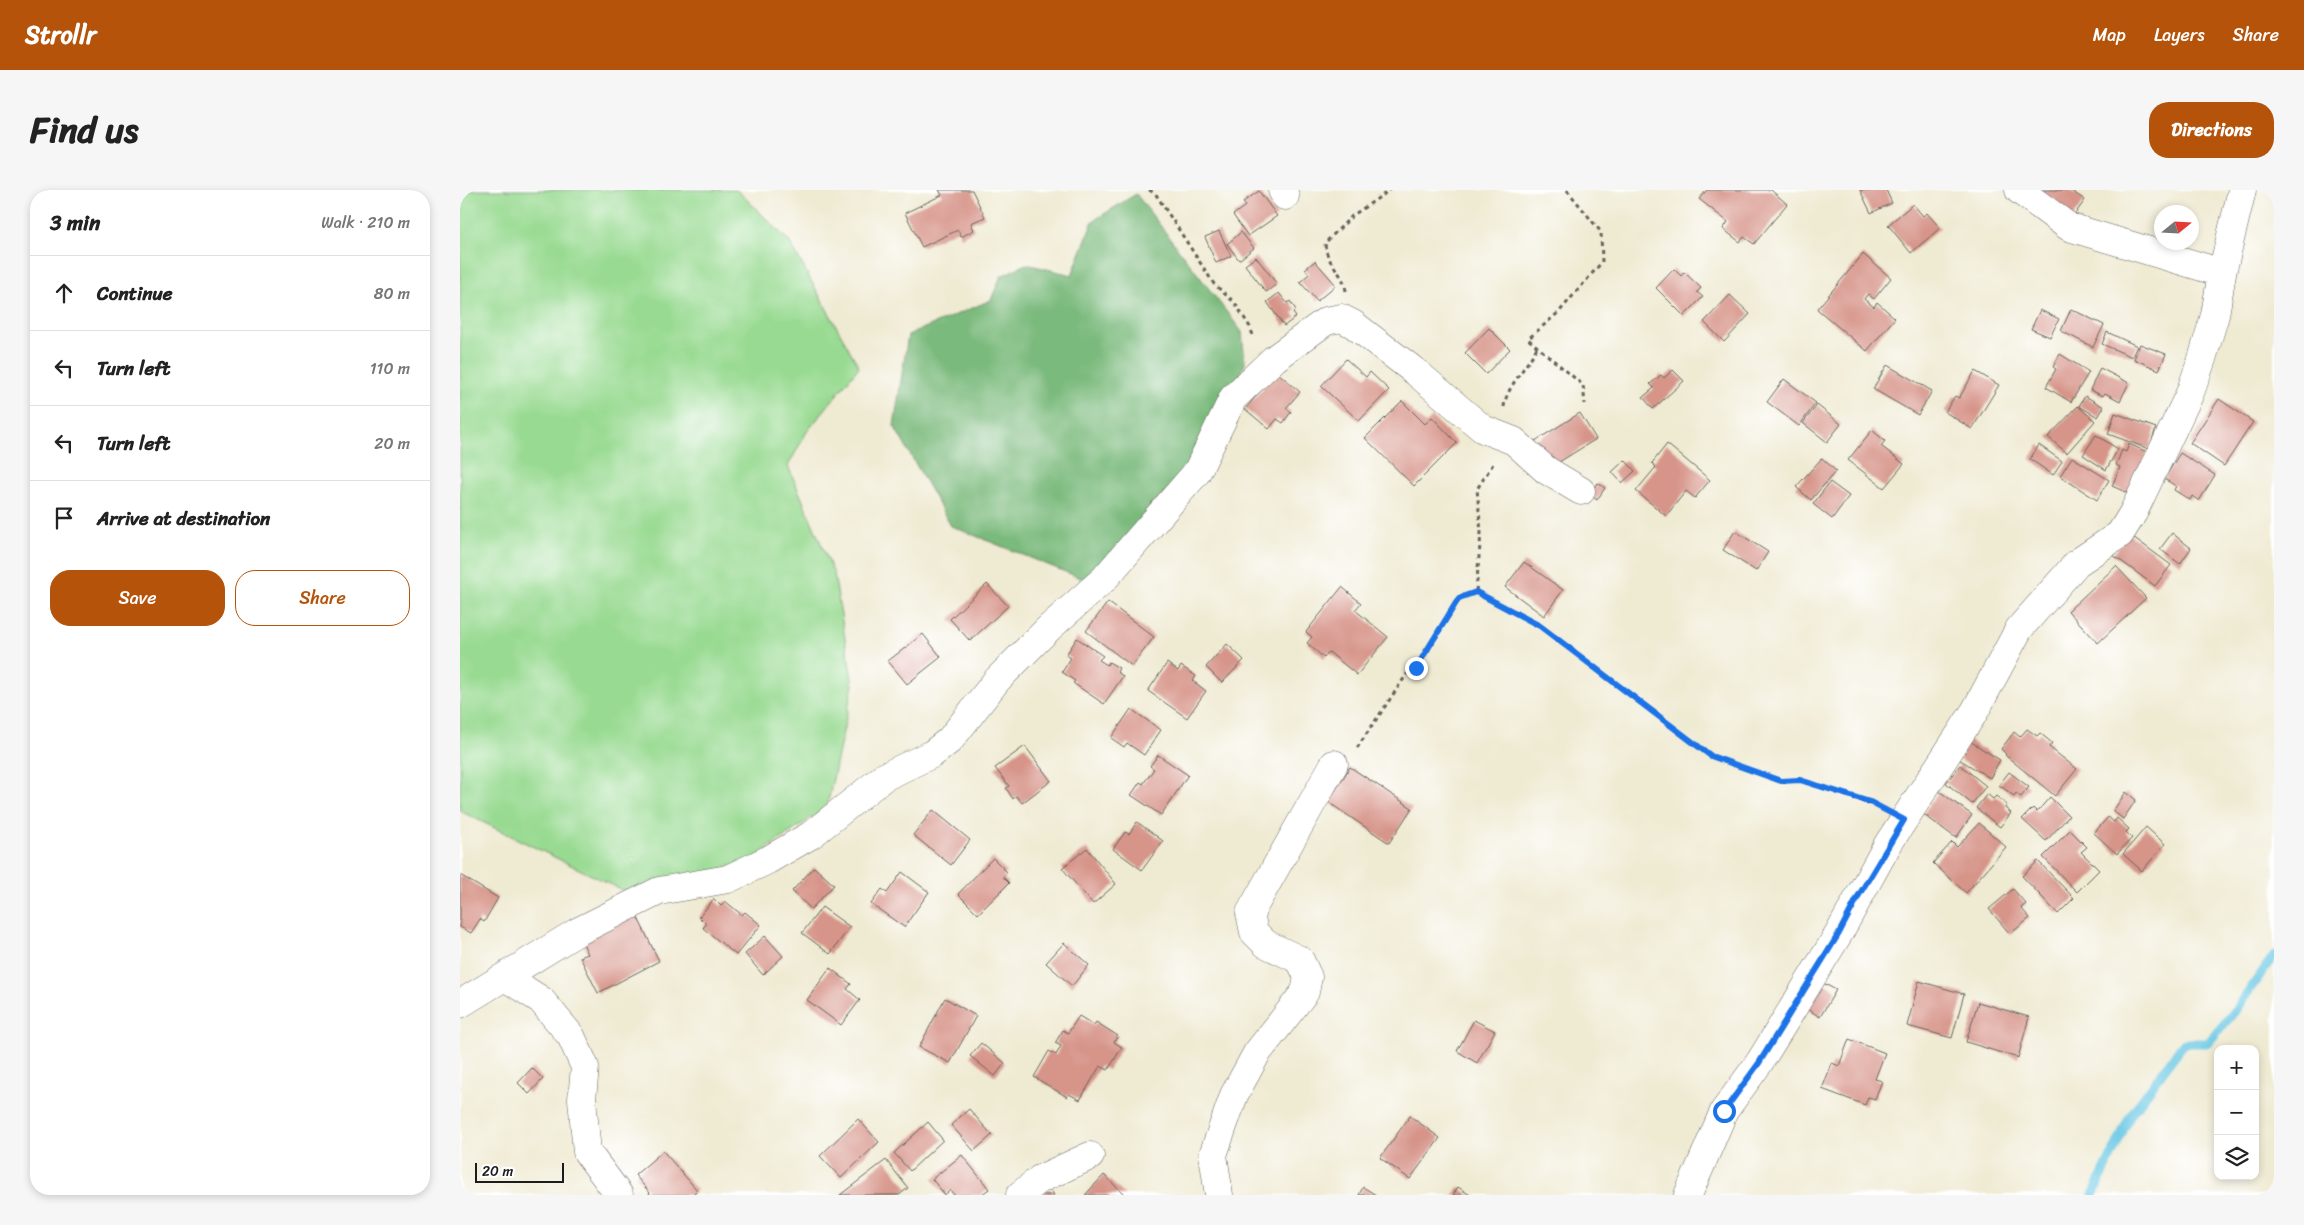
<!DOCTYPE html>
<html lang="en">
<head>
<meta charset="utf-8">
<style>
	body { margin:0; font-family:Sriracha,sans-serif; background:#f6f6f6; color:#222 }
	.controls { position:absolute; right:15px; bottom:15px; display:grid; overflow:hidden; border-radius:10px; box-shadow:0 2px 8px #0003 }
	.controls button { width:45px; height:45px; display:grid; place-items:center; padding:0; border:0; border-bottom:1px solid #e0e0e0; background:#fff; color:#222; font:25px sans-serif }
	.compass { position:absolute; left:1694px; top:15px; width:45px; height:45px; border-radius:50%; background:#fff; box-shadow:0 2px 8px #0003; rotate:72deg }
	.scale { position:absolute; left:15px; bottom:12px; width:89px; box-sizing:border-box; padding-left:5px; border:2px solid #1c1c1c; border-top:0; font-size:14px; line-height:18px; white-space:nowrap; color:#1c1c1c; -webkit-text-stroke:4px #fff; paint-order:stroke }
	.stop { position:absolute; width:15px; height:15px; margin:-11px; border:4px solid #1a73e8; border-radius:50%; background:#fff }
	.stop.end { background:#1a73e8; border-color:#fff; box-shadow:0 1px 5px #0008 }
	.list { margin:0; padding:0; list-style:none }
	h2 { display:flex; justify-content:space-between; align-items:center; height:65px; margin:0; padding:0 20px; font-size:21px }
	h2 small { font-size:16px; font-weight:400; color:#767676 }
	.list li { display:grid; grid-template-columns:32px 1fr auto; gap:15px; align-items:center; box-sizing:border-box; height:75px; padding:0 20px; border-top:1px solid #e0e0e0 }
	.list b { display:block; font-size:19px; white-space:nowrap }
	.list em { font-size:16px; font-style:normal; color:#767676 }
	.actions { display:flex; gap:10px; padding:15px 20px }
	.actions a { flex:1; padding:11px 0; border:1px solid #b45309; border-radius:20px; text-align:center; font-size:18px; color:#b45309 }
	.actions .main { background:#b45309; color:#fff }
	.icon { flex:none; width:28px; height:28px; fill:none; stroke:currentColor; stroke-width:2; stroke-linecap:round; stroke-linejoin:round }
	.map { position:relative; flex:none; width:1814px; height:1005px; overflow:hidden; border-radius:20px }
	header { display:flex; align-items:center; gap:30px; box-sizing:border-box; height:70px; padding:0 25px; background:#b45309; color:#fff }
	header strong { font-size:24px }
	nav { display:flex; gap:28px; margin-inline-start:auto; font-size:18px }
	.intro { display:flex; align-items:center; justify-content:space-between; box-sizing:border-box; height:120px; padding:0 30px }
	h1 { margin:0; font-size:35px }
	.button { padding:12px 22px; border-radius:20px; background:#b45309; color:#fff; font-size:18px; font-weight:700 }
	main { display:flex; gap:30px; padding:0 30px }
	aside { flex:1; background:#fff; border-radius:20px; box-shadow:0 2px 8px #0003 }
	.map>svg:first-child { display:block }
	.green { fill:#98da91; stroke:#5a7b56 }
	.forest { fill:#7aba7b; stroke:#4b6b4c }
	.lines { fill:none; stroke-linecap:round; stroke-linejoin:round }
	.stream { stroke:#65c6e3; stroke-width:9 }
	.building { fill:#d7958a }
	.minor-casing { stroke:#66645c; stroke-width:29 }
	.path { stroke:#66645c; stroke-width:3; stroke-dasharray:4 4; stroke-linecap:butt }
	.minor { stroke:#fff; stroke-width:28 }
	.route { stroke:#1a73e8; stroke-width:6 }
</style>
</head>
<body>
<header>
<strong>Strollr</strong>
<nav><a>Map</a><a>Layers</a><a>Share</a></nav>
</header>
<div class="intro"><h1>Find us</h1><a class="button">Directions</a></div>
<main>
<aside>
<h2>3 min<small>Walk · 210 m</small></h2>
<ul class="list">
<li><svg class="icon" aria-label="ahead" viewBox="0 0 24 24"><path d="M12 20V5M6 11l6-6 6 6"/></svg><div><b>Continue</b></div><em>80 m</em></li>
<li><svg class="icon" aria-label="left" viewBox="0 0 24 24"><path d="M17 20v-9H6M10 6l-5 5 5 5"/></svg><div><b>Turn left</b></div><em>110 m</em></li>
<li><svg class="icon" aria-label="left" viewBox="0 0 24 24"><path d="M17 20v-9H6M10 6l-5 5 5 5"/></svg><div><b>Turn left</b></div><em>20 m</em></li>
<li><svg class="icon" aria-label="arrive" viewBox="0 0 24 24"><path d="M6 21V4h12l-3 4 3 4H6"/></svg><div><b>Arrive at destination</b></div></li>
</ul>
<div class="actions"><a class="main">Save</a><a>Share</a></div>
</aside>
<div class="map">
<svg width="1814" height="1005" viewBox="0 0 1814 1005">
	<rect width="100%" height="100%" fill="#fff"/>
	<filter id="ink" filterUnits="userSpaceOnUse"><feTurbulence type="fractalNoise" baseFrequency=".02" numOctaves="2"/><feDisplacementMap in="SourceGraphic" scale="10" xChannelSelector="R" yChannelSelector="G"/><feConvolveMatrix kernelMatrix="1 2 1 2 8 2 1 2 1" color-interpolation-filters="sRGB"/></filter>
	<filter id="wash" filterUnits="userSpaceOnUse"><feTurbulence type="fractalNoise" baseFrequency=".0096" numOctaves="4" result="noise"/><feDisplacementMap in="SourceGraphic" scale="20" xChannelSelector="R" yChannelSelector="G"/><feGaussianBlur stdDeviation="1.12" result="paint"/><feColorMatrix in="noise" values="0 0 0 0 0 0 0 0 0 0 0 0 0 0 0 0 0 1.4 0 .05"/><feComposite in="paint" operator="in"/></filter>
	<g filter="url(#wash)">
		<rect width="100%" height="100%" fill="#efead2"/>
		<path class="green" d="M0 0H277L329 51 399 177 346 243 328 276 374 384 393 495 367 617 292 669 239 687 164 701 0 621Z"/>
		<path class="forest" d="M676 4 782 142 785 174 729 277 628 391 491 336 434 236 448 145 531 110 541 86 566 74 612 85 633 31Z"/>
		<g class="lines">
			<path class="stream" d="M1633 1005 1670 926 1724 853H1748L1775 821 1814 765"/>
		</g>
		<g id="blocks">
			<path class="building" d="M479 0H512L525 27 511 33 514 40 501 47 498 40 462 57 445 23 482 5Z
				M1247 0H1311L1327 14 1294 54 1284 47 1280 52 1263 39 1268 32 1239 9Z
				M1400 0H1426L1432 13 1411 23Z
				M1566 0H1610L1625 10 1610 31Z
				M799 1 817 26 788 46 773 25 785 16 783 12Z
				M1453 14 1463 26 1467 23 1480 38 1451 63 1428 35Z
				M759 41 771 66 756 73 745 47Z
				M781 42 794 58 779 70 767 54Z
				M1403 64 1431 88 1414 109 1408 104 1404 109 1414 117 1417 112 1435 128 1407 161 1357 119Z
				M796 67 817 94 806 102 785 75Z
				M855 71 876 95 857 111 840 92 849 84 845 79Z
				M1214 79 1221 86 1224 82 1241 98 1237 102 1243 107 1224 126 1196 98Z
				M819 103 827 113 830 111 836 120 833 123 836 127 824 136 807 112Z
				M1270 105 1290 124 1264 152 1244 132Z
				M1611 119 1644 135 1633 157 1601 141Z
				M1580 120 1599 129 1590 147 1571 139Z
				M1029 138 1050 159 1026 184 1005 163Z
				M1647 142 1677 156 1672 167 1642 154Z
				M1680 154 1706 164 1699 180 1674 169Z
				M1600 164 1629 182 1611 212 1586 197 1596 179 1593 177Z
				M886 169 906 187 910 182 929 200 899 231 861 196Z
				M1427 175 1472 201 1458 225 1413 199Z
				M1640 178 1669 193 1660 211 1645 203 1643 206 1630 200Z
				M1213 180 1224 191 1193 219 1183 207 1194 198 1190 194 1201 185 1204 188Z
				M1515 181 1539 195 1512 239 1485 222 1495 206 1499 208Z
				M817 182 840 202 826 218 831 222 823 233 817 229 809 239 785 219Z
				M1324 189 1356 213 1339 236 1307 212Z
				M1625 206 1644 217 1638 227 1619 216Z
				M1759 209 1793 232 1764 276 1730 253Z
				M942 211 965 234 972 227 997 253 954 296 905 248Z
				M1357 215 1381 234 1367 252 1343 233Z
				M1618 216 1635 231 1607 263 1588 247Z
				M1120 223 1136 249 1091 277 1075 251Z
				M1655 223 1696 238 1689 259 1648 244Z
				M1412 240 1425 251 1421 256 1444 274 1424 298 1388 270Z
				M1636 245 1658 259 1646 280 1623 265Z
				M1207 254 1250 290 1235 308 1226 301 1206 326 1176 301 1196 277 1192 273Z
				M1669 254 1687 262 1670 304 1652 296 1660 277 1656 275 1662 260 1666 262Z
				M1579 255 1602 271 1593 285 1570 269Z
				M1720 263 1755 285 1739 311 1732 306 1730 310 1714 300 1716 296 1704 289Z
				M1612 267 1649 290 1637 310 1600 286Z
				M1362 268 1376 281 1351 310 1336 297Z
				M1165 270 1175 281 1162 293 1152 282Z
				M1370 292 1389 306 1372 329 1353 314Z
				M1138 293 1145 298 1137 310 1129 304Z
				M1275 341 1308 362 1296 381 1263 360Z
				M1712 343 1731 358 1720 374 1700 359Z
				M1669 344 1711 375 1695 396 1653 365Z
				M1064 372 1103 400 1084 426 1045 397Z
				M1656 376 1686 408 1638 453 1608 421Z
				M527 394 548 416 510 451 490 429Z
				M882 397 901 413 895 420 928 447 897 485 869 462 864 468 847 453 852 447 846 442Z
				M648 412 694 447 672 476 626 441Z
				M463 444 481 467 447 494 428 471Z
				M617 448 643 466 639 470 647 475 649 472 659 478 657 482 663 486 644 514 613 493 615 491 602 482 611 468 606 465Z
				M767 454 784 470 762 493 746 477Z
				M707 473 718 481 721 476 736 486 733 491 746 501 727 528 688 501Z
				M671 519 701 540 684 565 667 553 664 557 651 548Z
				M1567 539 1577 546 1580 543 1592 553 1589 557 1617 579 1595 606 1545 565 1546 564 1541 559 1554 542 1560 547Z
				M1508 550 1540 570 1530 588 1497 568Z
				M565 556 591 591 562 613 556 606 553 609 546 598 549 596 535 578Z
				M698 565 728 585 701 625 671 605 680 592 683 594 694 579 690 576Z
				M1500 575 1526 596 1512 614 1486 593Z
				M890 577 952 618 929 653 868 612Z
				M1549 582 1569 597 1561 607 1556 603 1554 606 1539 595Z
				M1479 601 1512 625 1496 648 1463 624Z
				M1666 602 1676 610 1663 629 1653 621Z
				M1527 604 1533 609 1536 606 1547 615 1545 618 1551 623 1540 637 1516 618Z
				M1590 607 1609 626 1586 651 1562 629 1573 618 1577 622Z
				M473 620 510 650 491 675 453 645Z
				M1648 627 1654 632 1657 628 1669 639 1666 642 1672 648 1657 664 1634 643Z
				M677 632 703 651 682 680 653 659 665 642 669 644Z
				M1519 633 1546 657 1506 703 1473 673 1492 652 1497 657Z
				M1686 637 1705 654 1682 681 1663 664Z
				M1610 640 1627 657 1621 662 1639 680 1617 702 1583 667Z
				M627 658 656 694 633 714 602 678Z
				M533 668 547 682 543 687 549 693 518 724 498 704Z
				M1578 671 1614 708 1598 724 1562 686Z
				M354 677 374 695 351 719 332 701Z
				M442 682 469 702 444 737 411 714 422 699 427 703Z
				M0 685 38 708 24 732 20 729 11 743 0 737Z
				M1553 699 1566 714 1561 718 1570 728 1550 744 1529 719Z
				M254 709 261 716 265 711 282 725 285 722 301 735 276 765 243 738 246 734 239 727Z
				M362 717 390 737 370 764 342 743Z
				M176 724 199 771 138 803 120 767 128 764 122 751Z
				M305 746 323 766 303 785 285 764Z
				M604 753 629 775 612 796 586 773Z
				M370 778 391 794 387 799 400 810 381 835 347 810Z
				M1459 791 1504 804 1492 848 1447 836Z
				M1363 793 1376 800 1360 827 1347 819Z
				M485 808 516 826 490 873 459 857Z
				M1518 812 1569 827 1558 868 1506 852Z
				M619 826 634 835 636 832 658 846 654 852 662 857 648 880 640 876 620 910 609 904 607 907 574 887 589 861 596 865 601 856 595 853 603 840 608 843Z
				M1014 830 1035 841 1017 873 997 861Z
				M1389 849 1425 863 1415 889 1422 891 1415 909 1408 907 1405 915 1362 899 1372 873 1379 876Z
				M521 853 545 873 535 886 510 866Z
				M72 878 83 889 69 904 58 893Z
				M509 919 532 945 514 961 491 935Z
				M950 926 980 948 950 989 920 968Z
				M398 929 419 952 381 988 360 966Z
				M468 932 483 950 450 981 434 963Z
				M203 961 237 1000 232 1005H188L190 1003 175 985Z
				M502 965 529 999 521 1005H494L490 1000 485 1005 472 989Z
				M426 970 448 998 439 1005H380Z
				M644 985 665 1005H625Z
				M903 997 916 1005H899Z
				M998 997 1010 1005H993Z
				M590 999 594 1005H580Z"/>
		</g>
	</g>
	<g filter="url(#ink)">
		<use href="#blocks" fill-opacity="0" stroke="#66645c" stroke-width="1"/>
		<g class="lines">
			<defs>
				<path id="minor" d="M822 0 825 6
					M1559 0 1609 37 1762 83
					M45 787 81 810 111 846 125 877 122 909 127 962 159 1005
					M0 814 117 742 199 701 268 689 308 670 351 645 424 587 472 564 490 550 537 490 589 438 644 389 737 282 773 208 814 169 866 131 881 128 893 134 957 183 1023 239 1054 251 1086 280 1121 301
					M560 1005 580 989 630 966
					M759 1005 753 965 774 905 797 863 845 802 848 787 840 770 806 754 794 742 790 723 874 574
					M1228 1005 1264 921 1299 873 1378 745 1428 654 1515 521 1559 439 1617 373 1660 344 1673 323 1730 203 1742 169 1755 125 1762 83 1782 0"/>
			</defs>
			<use href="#minor" class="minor-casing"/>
			<path class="path" d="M689 0 695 3 754 94 775 113 790 137 794 148
				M1107 0 1141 42 1142 72 1099 122 1068 149 1123 195 1125 214
				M886 101C883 80 866 75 865 53L892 26 930 0
				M1044 217C1046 197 1068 176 1077 157
				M1033 274 1017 299 1021 343 1016 402 1080 436 1251 566 1321 591 1340 590 1418 616
				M897 558 949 481 957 478 999 408 1016 402"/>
			<use href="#minor" class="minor"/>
		</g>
	</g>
	<g class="lines" filter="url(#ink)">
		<path class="route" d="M956 478 999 408 1016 402 1080 436 1251 566 1321 591 1340 590 1410 612 1444 630 1399 705 1378 745 1299 873 1264 921"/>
	</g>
</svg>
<div class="controls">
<button>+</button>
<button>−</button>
<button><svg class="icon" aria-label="layers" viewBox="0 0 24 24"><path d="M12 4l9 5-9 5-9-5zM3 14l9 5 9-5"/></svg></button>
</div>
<svg class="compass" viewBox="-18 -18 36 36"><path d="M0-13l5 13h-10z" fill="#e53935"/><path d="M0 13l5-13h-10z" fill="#767676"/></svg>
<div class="scale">20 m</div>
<div class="stop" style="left:1264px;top:921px"></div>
<div class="stop end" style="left:956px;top:478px"></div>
</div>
</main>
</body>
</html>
